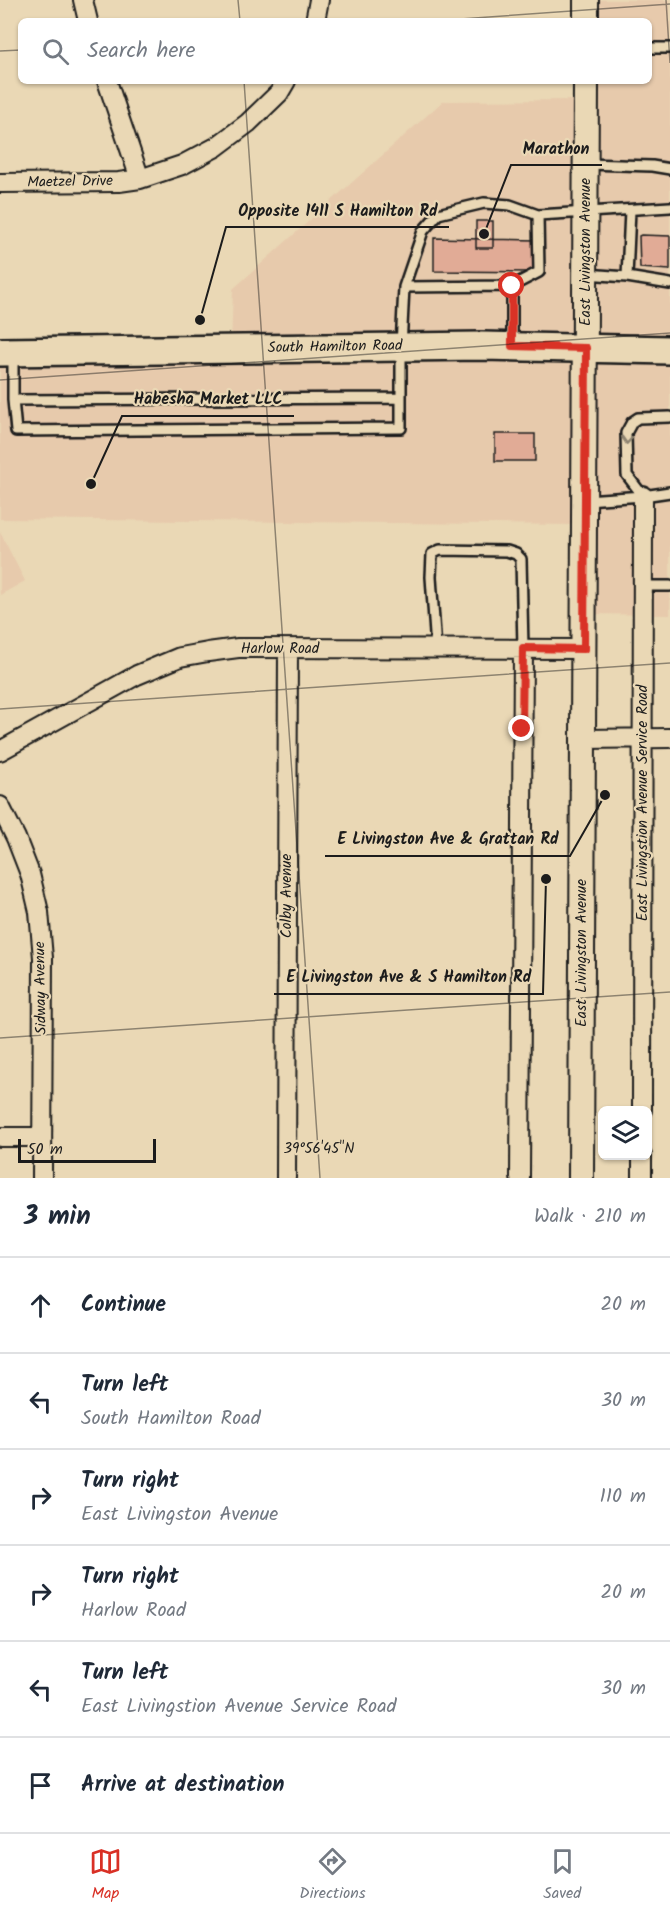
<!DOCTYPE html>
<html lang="en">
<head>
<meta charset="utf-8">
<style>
	body { margin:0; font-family:Kalam,sans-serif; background:#f2f2f3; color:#1f2937 }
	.controls { position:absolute; right:18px; bottom:18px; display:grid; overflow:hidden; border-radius:9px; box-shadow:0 2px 4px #0004 }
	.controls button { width:54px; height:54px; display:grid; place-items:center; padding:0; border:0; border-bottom:2px solid #e0e1e3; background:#fff; color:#1f2937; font:30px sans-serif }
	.scale { position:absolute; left:18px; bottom:15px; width:138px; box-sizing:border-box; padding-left:6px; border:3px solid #1c1c1c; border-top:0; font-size:16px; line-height:21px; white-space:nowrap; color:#1c1c1c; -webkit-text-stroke:4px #ead8b5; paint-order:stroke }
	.stop { position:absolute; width:18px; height:18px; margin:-14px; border:4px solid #d93025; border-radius:50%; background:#fff }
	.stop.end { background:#d93025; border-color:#fff; box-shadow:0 2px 6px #0008 }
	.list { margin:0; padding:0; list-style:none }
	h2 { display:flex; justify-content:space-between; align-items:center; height:78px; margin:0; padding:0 24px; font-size:26px }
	h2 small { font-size:20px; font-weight:400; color:#747a83 }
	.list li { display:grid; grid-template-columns:39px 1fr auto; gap:18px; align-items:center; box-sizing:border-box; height:96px; padding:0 24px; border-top:2px solid #e0e1e3 }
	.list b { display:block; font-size:22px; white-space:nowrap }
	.list p { margin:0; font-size:20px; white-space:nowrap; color:#747a83 }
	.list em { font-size:20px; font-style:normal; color:#747a83 }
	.icon { flex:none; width:33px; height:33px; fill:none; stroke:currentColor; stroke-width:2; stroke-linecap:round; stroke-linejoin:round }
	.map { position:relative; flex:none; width:670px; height:1178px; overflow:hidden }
	.search { position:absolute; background:#fff; box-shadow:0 2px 4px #0004; left:18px; right:18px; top:18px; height:66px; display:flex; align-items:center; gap:15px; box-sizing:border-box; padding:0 21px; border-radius:9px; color:#747a83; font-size:22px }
	.sheet { height:654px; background:#fff }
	nav { display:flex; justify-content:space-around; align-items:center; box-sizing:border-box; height:84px; border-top:2px solid #e0e1e3; background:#fff; font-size:16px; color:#747a83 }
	nav a { display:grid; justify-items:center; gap:3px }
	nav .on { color:#d93025 }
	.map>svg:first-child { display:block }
	.built { fill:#e7caac }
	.building { fill:#e1ab96; stroke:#1c1c1c; stroke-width:1.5 }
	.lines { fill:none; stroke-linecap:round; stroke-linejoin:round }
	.lane-casing { stroke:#1c1c1c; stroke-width:14 }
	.street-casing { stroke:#1c1c1c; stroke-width:22 }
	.secondary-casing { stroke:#1c1c1c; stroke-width:28 }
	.primary-casing { stroke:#1c1c1c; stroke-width:32 }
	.lane { stroke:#ead8b5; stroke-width:9 }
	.street { stroke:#ead8b5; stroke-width:18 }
	.secondary { stroke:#ead8b5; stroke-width:24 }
	.primary { stroke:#ead8b5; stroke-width:27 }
	.oneway { stroke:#8d8370 }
	.route { stroke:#d93025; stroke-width:8 }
	.ticks { fill:none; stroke:#1c1c1c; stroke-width:1.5; stroke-opacity:0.45 }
	.labels { text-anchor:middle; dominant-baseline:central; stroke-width:4.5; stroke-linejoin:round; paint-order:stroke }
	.street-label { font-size:15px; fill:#1c1c1c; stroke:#ead8b5 }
	.ticks-label { font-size:15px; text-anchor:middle; fill:#1c1c1c; stroke:#ead8b5; stroke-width:4.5; stroke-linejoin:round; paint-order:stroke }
	.leader { fill:none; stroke:#1c1c1c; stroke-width:2 }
	.callout-dot { fill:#1c1c1c; stroke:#ead8b5; stroke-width:2 }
	.callout-label { font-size:16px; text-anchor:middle; font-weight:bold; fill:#1c1c1c; stroke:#ead8b5; stroke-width:4.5; stroke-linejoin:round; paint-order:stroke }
</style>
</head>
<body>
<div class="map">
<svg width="670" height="1178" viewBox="0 0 670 1178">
	<rect width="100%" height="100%" fill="#ead8b5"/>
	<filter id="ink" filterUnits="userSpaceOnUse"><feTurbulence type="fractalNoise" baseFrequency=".0167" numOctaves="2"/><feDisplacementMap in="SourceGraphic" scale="12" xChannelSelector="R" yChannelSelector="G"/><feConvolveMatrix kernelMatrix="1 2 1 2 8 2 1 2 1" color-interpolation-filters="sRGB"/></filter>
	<g filter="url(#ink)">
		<path class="built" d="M584 0H670V615L585 614 584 525 0 519V348L231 346 233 289 443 101 584 100V81H649V21H584Z
			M0 532 25 581 0 595Z"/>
		<path class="building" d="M476 221H493V248H476Z
			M641 235 670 236V270L640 268 639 236Z
			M434 238 535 240V272L434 271Z
			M495 434H535V461H495Z"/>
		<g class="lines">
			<defs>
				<path id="lane" d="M649 48H670
					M586 164 652 166 670 169
					M586 274 627 277 670 284
					M627 277 630 210
					M512 286 539 272 538 215 670 207
					M404 287 423 231 438 214 484 203 510 205 538 215
					M13 354V400L16 431 401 428V347L404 287 512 286V344
					M13 400 401 398
					M643 496 627 475 626 433 632 422 638 418 670 417
					M586 500 643 496 670 492
					M643 586H670
					M436 649 431 577 432 554 440 550 507 551 516 554 521 559 523 648"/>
				<path id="street" d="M83 0 88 21
					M315 21 319 0
					M107 81 140 179
					M0 183 119 182 140 179 182 165 216 147 248 123 279 93 286 81
					M583 739 670 738
					M0 751 137 675 180 657 208 652 238 648 584 649
					M0 806 16 838 30 874 39 912 43 958 42 1178
					M642 1110 643 496
					M0 1137H42
					M286 1178 288 649
					M520 1178 523 648
					M642 1178V1156"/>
				<path id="secondary" d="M586 21V0
					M581 1178 586 81"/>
				<path id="primary" d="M0 352 482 346 670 350"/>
			</defs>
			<use href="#lane" class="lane-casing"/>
			<use href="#street" class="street-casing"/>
			<use href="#secondary" class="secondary-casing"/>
			<use href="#primary" class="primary-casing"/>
			<use href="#lane" class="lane"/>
			<use href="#street" class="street"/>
			<use href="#secondary" class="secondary"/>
			<use href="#primary" class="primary"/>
		</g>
		<defs><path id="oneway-chevron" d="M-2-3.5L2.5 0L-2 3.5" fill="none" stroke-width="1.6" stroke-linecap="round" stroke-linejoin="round" transform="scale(1.5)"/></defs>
		<use class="oneway" href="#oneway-chevron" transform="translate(627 440) rotate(94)"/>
	</g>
	<g class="lines" filter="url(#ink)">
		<path class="route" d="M512 286V346L586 348 584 649 523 648 522 729"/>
	</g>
	<path class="ticks" d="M238 0 240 21M666 0 670 63M432 21 670 4M0 51 21 50M244 81 320 1178M0 380 670 333M0 709 670 663M0 1038 670 992"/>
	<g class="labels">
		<g class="street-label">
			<text transform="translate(70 182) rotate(-1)">Maetzel Drive</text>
			<text transform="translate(586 252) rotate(-90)">East Livingston Avenue</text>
			<text transform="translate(335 347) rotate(-1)">South Hamilton Road</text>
			<text x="280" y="649">Harlow Road</text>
			<text transform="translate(643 803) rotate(-90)">East Livingstion Avenue Service Road</text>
			<text transform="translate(287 896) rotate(-90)">Colby Avenue</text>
			<text transform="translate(582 953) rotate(-90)">East Livingston Avenue</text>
			<text transform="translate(41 988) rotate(-91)">Sidway Avenue</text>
		</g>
	</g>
	<g class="ticks-label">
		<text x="319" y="1153">39°56'45"N</text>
	</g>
	<path class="leader" d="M484 234L511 165H602M200 320L226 227H449M91 484L122 416H294M605 795L570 856H325M546 879L543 994H274"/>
	<g class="callout-dot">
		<circle cx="484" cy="234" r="6"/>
		<circle cx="200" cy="320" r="6"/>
		<circle cx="91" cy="484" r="6"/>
		<circle cx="605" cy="795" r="6"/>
		<circle cx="546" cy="879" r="6"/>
	</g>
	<g class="callout-label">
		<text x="556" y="154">Marathon</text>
		<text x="338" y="216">Opposite 1411 S Hamilton Rd</text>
		<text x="208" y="404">Habesha Market LLC</text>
		<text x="448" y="844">E Livingston Ave &amp; Grattan Rd</text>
		<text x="409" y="982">E Livingston Ave &amp; S Hamilton Rd</text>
	</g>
</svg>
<div class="controls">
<button><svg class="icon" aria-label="layers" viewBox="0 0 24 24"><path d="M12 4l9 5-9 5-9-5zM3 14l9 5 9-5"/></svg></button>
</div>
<div class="scale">50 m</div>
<div class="stop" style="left:512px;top:286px"></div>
<div class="stop end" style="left:522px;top:729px"></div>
<div class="search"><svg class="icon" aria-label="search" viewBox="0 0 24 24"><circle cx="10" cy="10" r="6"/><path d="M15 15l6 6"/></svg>Search here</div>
</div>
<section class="sheet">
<h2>3 min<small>Walk · 210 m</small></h2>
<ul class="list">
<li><svg class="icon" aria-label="ahead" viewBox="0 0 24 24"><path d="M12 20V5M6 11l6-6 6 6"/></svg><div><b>Continue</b></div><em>20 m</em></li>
<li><svg class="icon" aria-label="left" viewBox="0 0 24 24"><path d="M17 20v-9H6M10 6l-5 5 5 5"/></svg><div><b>Turn left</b><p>South Hamilton Road</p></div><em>30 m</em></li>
<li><svg class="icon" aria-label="right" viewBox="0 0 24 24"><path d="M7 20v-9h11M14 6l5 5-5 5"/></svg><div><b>Turn right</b><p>East Livingston Avenue</p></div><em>110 m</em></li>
<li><svg class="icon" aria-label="right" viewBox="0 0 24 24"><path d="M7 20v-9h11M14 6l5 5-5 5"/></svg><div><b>Turn right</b><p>Harlow Road</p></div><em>20 m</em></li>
<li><svg class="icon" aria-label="left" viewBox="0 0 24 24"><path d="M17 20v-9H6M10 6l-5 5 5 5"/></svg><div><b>Turn left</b><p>East Livingstion Avenue Service Road</p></div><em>30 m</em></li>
<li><svg class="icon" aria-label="arrive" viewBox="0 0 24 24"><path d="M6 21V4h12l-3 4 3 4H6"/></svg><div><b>Arrive at destination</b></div></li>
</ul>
</section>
<nav>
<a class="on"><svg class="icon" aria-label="map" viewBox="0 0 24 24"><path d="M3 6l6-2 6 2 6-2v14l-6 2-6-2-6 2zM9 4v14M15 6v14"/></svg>Map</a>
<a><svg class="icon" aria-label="directions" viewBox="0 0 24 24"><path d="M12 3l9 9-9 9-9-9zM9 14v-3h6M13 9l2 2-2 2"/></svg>Directions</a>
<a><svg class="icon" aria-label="saved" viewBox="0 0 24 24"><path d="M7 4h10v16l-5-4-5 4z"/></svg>Saved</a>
</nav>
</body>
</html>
